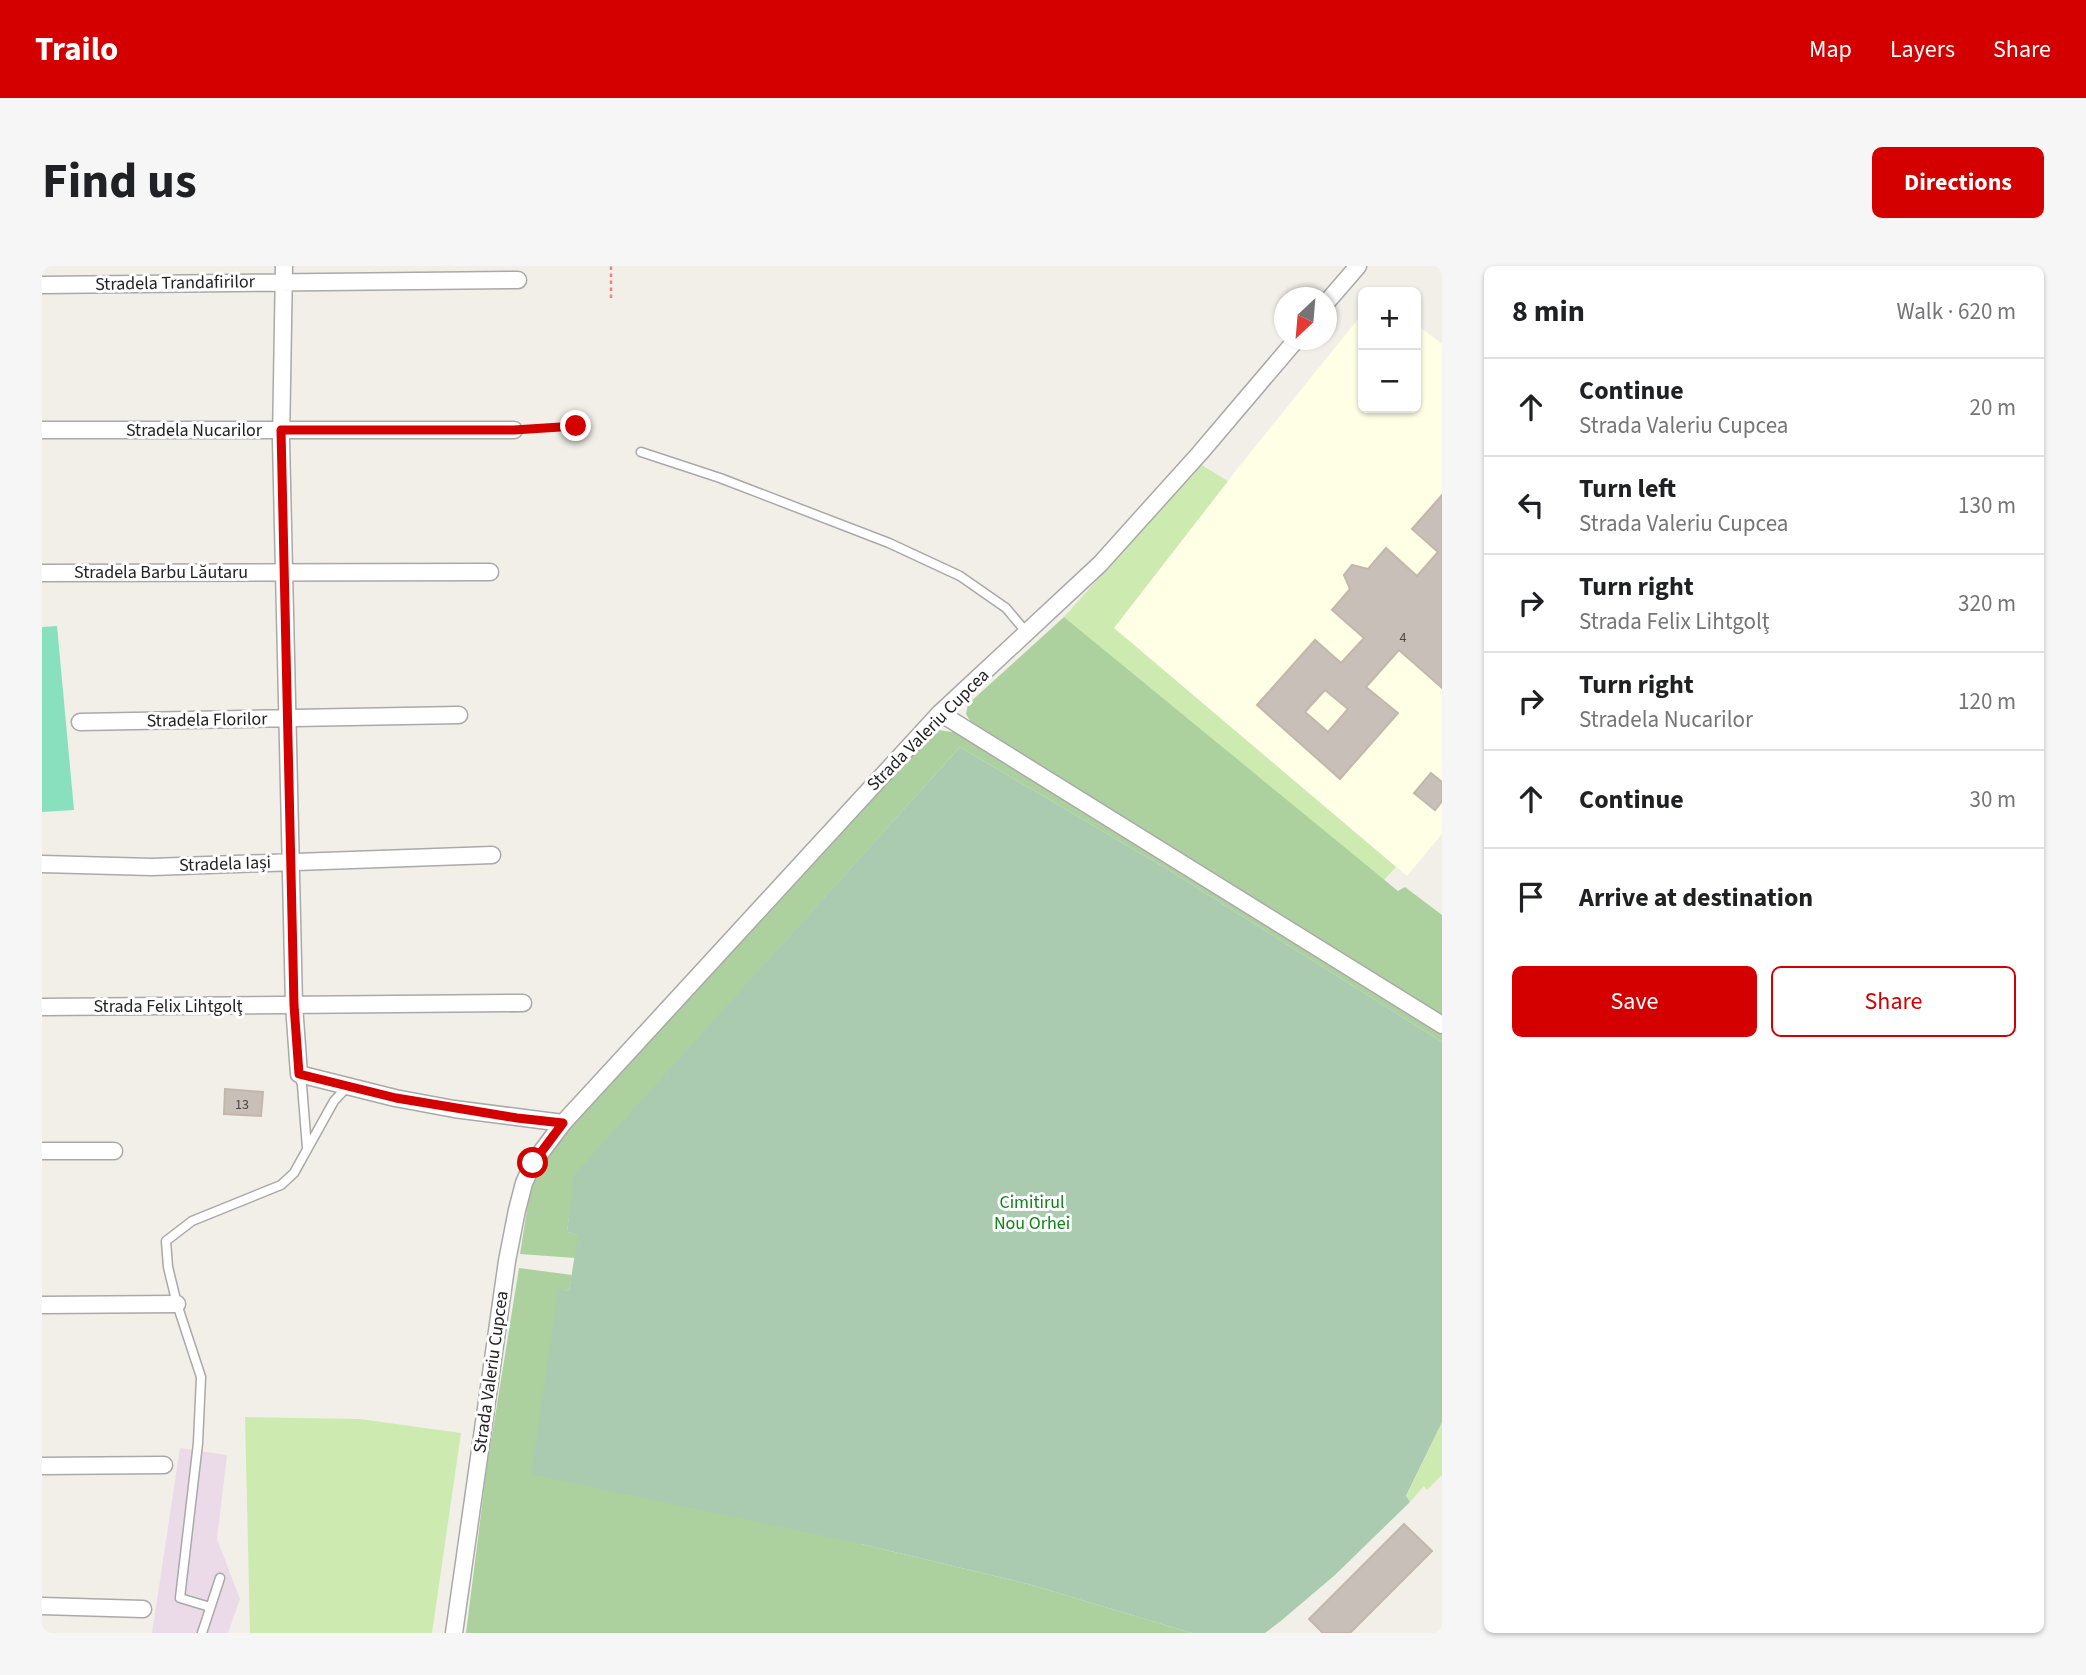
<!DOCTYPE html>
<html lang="en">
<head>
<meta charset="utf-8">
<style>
	body { margin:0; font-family:"Source Sans 3",sans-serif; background:#f6f6f6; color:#202124 }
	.controls { position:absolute; right:21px; top:21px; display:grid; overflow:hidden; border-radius:10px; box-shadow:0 2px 5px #0004 }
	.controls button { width:63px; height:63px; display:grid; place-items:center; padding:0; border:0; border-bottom:2px solid #e0e0e0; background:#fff; color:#202124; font:35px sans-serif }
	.compass { position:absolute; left:1232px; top:21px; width:63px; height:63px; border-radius:50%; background:#fff; box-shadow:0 2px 5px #0004; rotate:206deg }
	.stop { position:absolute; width:21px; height:21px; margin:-16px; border:5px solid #d40000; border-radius:50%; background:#fff }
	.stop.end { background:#d40000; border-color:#fff; box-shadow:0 2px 7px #0008 }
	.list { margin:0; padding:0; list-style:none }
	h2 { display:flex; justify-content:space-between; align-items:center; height:91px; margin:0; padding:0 28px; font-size:30px }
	h2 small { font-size:23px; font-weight:400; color:#757577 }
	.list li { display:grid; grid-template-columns:46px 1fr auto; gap:21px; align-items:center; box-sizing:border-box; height:98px; padding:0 28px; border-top:2px solid #e0e0e0 }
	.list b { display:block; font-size:26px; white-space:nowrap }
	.list p { margin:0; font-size:23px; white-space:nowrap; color:#757577 }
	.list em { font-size:23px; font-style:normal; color:#757577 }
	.actions { display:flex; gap:14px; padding:21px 28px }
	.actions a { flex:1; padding:16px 0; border:2px solid #d40000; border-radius:10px; text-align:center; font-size:24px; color:#d40000 }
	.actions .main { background:#d40000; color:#fff }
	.icon { flex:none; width:38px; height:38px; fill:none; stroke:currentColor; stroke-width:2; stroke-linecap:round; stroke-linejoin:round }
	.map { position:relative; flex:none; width:1400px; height:1367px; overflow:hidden; border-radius:10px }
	header { display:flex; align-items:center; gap:42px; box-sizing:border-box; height:98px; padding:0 35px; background:#d40000; color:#fff }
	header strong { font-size:33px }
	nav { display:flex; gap:38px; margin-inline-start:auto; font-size:24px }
	.intro { display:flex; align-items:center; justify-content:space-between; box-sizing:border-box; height:168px; padding:0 42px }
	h1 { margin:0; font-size:49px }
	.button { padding:18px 32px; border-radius:10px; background:#d40000; color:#fff; font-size:24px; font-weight:700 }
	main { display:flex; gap:42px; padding:0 42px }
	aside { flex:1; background:#fff; border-radius:10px; box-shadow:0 2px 5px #0004 }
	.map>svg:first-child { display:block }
	.industrial { fill:#ebdbe8 }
	.education { fill:#ffffe5 }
	.grass { fill:#cdebb0 }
	.forest { fill:#add19e }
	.cemetery { fill:#aacbaf }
	.pitch { fill:#88e0be }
	.building { fill:#c7bfb8; stroke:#c4b6ab; stroke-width:2; fill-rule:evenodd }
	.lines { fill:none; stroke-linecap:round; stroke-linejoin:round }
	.lane-casing { stroke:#a9a9a9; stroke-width:11 }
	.street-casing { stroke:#a9a9a9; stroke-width:19 }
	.path { stroke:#fa8072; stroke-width:2.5; stroke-dasharray:3.5 3.5; stroke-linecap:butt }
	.lane { stroke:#fff; stroke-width:8 }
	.street { stroke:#fff; stroke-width:16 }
	.route { stroke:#d40000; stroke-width:9 }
	.labels { text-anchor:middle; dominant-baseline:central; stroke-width:6; stroke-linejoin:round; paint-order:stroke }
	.number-label { font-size:14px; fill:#4b4948 }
	.street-label { font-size:18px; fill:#222; stroke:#fff }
	.park-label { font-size:18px; fill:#0c8416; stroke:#fff }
</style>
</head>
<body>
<header>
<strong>Trailo</strong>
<nav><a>Map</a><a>Layers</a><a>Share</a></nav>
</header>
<div class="intro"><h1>Find us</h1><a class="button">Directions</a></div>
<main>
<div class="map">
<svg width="1400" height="1367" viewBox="0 0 1400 1367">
	<rect width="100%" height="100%" fill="#f2efe9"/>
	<path class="industrial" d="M138 1182 185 1189 175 1273 198 1333 186 1367H110Z"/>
	<path class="education" d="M1321 47V142H1374V58L1400 78V568L1365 610 1072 362 1196 202Z"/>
	<path class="grass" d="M1158 198 1186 215 1072 362 1354 601 1342 614 1022 351Z
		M203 1151 318 1153 419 1167 390 1367H208Z
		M1400 1156V1209L1385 1224 1382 1220 1368 1236 1364 1231Z"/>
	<path class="forest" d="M1022 351 1356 625 1363 621 1400 649V752L1133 583 932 461 924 448 926 438Z
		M896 464 918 467 1400 766V776L1125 603 918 481 533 909 525 966 537 969 533 992 478 988 490 912 504 890 592 789 884 471Z
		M477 1002 530 1009 527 1025 516 1024 819 1278 986 1318 1150 1367H424L445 1200Z"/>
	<path class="cemetery" d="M918 481 1125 603 1400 776V1156L1364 1230 1368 1236 1293 1309 1240 1354 1223 1367H1150L986 1318 819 1278 489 1208 516 1023 527 1025 536 969 525 966 532 909Z"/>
	<path class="pitch" d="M15 360 32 544 0 546V361Z"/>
	<path class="building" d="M1400 229V422L1357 384 1324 421 1356 447 1298 513 1215 439 1273 374 1299 397 1322 372 1290 344 1308 323 1302 309 1310 299 1326 303 1344 282 1375 310 1396 286 1370 263ZM1283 424 1306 443 1286 466 1263 446Z
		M1389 507 1400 516V535L1393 544 1372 527Z
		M183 823 221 826 219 850 182 848Z
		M1362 1258 1390 1285 1308 1367H1281L1267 1353Z"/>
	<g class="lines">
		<defs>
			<path id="lane" d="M599 186 678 212 847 277 918 310 964 342 985 367
				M257 808 260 819 265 882
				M168 1341 138 1332 156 1177 159 1111 135 1038 126 1001 124 975 150 955 239 919 252 907 292 835 307 819
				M160 1367 178 1312"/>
			<path id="street" d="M242 0 239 174 252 739 257 808 353 832 412 843 521 857
				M0 19 476 14
				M1284 37 1316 0
				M0 164H472
				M0 307 448 306
				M898 447 1400 759
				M38 456 417 449
				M0 598 110 601 450 589
				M0 741 481 737
				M0 885H72
				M0 1039 135 1038
				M0 1200 122 1199
				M0 1340 101 1343
				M412 1367 465 995 475 944 482 917 491 897 521 857 898 447 1058 298 1158 187 1254 74"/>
		</defs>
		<use href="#lane" class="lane-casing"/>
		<use href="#street" class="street-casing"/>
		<path class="path" d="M569 32V0
			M486 163 534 160"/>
		<use href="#lane" class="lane"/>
		<use href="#street" class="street"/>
	</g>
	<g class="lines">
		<path class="route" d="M491 897 521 857 475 852 354 832 257 808 252 739 239 164H472L534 160"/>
	</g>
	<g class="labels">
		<g class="number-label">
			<text x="1361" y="372">4</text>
			<text x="200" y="839">13</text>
		</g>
		<g class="street-label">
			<text transform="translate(133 17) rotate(-1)">Stradela Trandafirilor</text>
			<text x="152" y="164">Stradela Nucarilor</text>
			<text x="119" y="306">Stradela Barbu Lăutaru</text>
			<text transform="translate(165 454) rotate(-1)">Stradela Florilor</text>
			<text transform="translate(886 464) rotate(-45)">Strada Valeriu Cupcea</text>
			<text transform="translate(183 598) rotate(-2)">Stradela Iași</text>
			<text x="126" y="740">Strada Felix Lihtgolţ</text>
			<text transform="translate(449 1106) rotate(-82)">Strada Valeriu Cupcea</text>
		</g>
		<g class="park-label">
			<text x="990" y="936">Cimitirul<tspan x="990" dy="21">Nou Orhei</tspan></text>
		</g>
	</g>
</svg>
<div class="controls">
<button>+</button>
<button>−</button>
</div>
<svg class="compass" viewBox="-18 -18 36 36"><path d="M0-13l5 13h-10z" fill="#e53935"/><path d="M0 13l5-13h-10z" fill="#757577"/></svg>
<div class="stop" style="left:491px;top:897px"></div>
<div class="stop end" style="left:534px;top:160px"></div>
</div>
<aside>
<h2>8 min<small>Walk · 620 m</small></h2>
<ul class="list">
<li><svg class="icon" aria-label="ahead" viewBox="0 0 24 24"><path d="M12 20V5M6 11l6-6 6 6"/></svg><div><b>Continue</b><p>Strada Valeriu Cupcea</p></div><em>20 m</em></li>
<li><svg class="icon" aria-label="left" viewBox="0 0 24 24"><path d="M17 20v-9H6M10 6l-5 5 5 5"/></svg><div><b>Turn left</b><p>Strada Valeriu Cupcea</p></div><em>130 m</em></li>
<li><svg class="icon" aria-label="right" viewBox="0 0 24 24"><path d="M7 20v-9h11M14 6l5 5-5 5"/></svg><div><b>Turn right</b><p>Strada Felix Lihtgolţ</p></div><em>320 m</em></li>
<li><svg class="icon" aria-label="right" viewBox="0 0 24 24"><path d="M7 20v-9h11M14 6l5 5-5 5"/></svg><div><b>Turn right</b><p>Stradela Nucarilor</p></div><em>120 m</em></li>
<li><svg class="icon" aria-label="ahead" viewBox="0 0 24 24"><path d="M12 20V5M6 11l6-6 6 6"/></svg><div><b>Continue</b></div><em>30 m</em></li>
<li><svg class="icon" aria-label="arrive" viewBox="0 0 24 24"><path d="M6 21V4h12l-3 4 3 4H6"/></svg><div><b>Arrive at destination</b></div></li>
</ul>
<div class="actions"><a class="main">Save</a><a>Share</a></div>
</aside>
</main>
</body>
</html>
